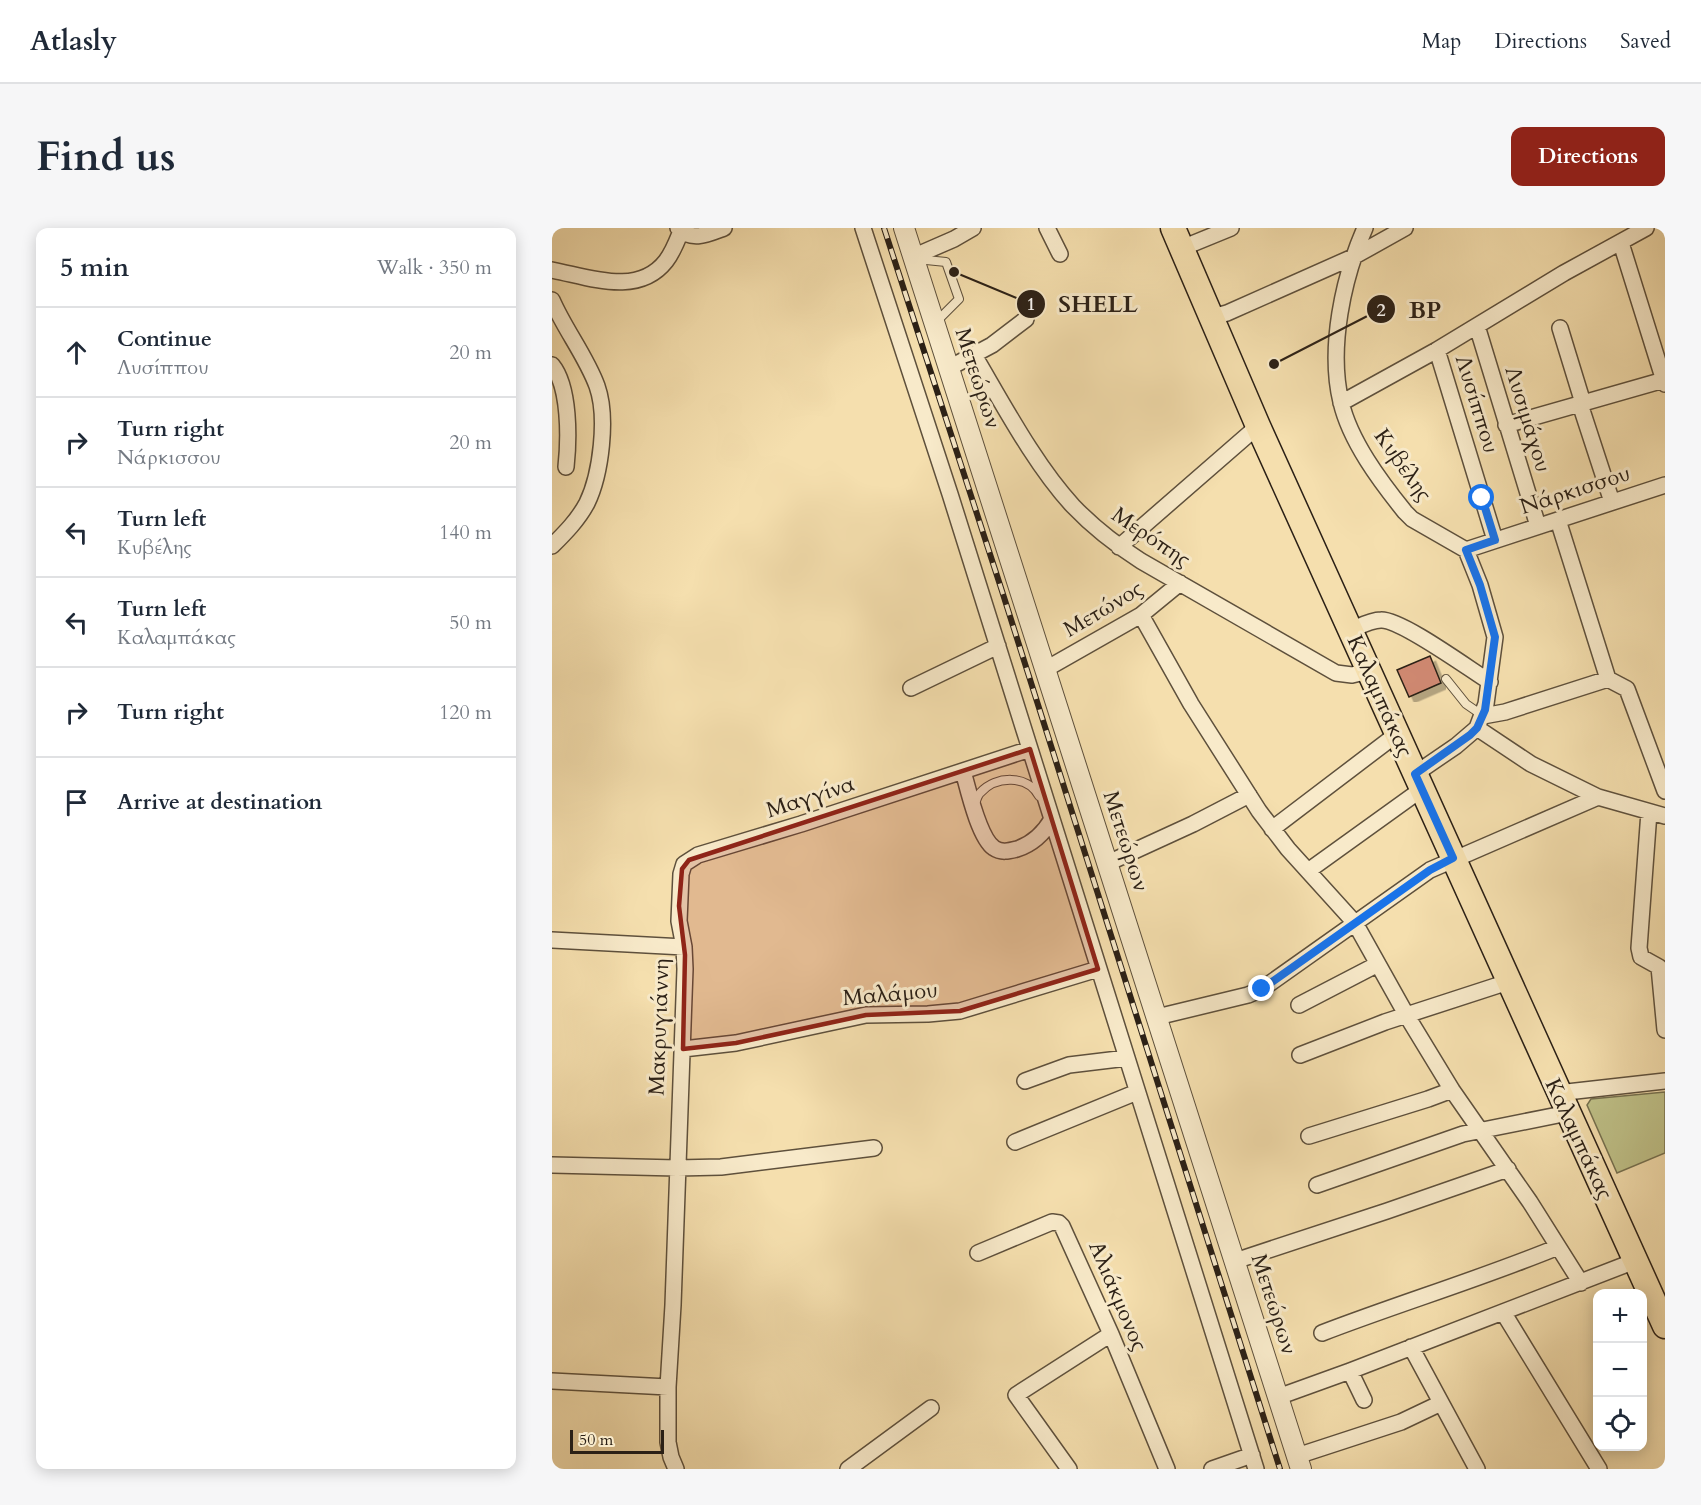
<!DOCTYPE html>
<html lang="en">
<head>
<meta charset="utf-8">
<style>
	body { margin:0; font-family:Cardo,serif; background:#f6f6f7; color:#1f2937 }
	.controls { position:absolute; right:18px; bottom:18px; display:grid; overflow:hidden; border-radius:12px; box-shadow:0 3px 15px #0003 }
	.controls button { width:54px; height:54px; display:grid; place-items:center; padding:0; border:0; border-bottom:2px solid #e0e1e3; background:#fff; color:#1f2937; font:30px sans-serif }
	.scale { position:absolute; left:18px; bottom:15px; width:94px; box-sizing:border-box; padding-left:6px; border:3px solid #2b2016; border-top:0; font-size:16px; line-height:21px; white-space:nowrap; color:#2b2016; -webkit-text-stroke:4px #f8eaca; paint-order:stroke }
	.stop { position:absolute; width:18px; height:18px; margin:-14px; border:4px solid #1a73e8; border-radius:50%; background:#fff }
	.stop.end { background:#1a73e8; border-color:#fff; box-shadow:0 2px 6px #0008 }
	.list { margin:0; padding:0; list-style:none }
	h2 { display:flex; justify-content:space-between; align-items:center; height:78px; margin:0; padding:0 24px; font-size:26px }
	h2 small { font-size:20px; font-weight:400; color:#747a83 }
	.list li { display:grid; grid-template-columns:39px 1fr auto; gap:18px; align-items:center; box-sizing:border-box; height:90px; padding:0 24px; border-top:2px solid #e0e1e3 }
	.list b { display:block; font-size:22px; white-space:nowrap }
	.list p { margin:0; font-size:20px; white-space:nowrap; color:#747a83 }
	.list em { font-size:20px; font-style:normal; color:#747a83 }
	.icon { flex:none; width:33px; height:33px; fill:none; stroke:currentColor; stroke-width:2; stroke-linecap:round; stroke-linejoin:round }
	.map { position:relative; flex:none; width:1113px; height:1241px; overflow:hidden; border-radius:12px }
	header { display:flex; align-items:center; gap:36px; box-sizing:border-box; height:84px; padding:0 30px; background:#fff; border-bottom:2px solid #e0e1e3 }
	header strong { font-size:28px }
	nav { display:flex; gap:33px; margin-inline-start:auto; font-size:21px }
	.intro { display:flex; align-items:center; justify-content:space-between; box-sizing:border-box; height:144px; padding:0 36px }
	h1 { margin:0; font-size:42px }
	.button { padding:15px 27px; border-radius:12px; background:#8f2418; color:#fff; font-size:21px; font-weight:700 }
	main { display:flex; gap:36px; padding:0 36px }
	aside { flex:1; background:#fff; border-radius:12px; box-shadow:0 3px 15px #0003 }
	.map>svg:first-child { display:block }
	.green { fill:#bfc188; stroke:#75704f; stroke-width:1.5 }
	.building { fill:#d08972; stroke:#2b2016; stroke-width:1.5; filter:url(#shadow) }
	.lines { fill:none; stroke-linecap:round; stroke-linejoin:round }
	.service-casing { stroke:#5e503c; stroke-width:10 }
	.minor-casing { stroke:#5e503c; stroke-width:18 }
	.tertiary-casing { stroke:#5e503c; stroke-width:22 }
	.primary-casing { stroke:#2b2016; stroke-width:27 }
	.service { stroke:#f8eaca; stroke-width:8 }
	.minor { stroke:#f8eaca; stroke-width:15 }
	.tertiary { stroke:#f8eaca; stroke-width:20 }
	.primary { stroke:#f5dfae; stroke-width:24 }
	.rail-casing { stroke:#2b2016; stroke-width:6 }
	.rail { stroke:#f8eaca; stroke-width:4; stroke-dasharray:11; stroke-linecap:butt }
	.route { stroke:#1a73e8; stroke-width:8 }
	.marked { fill:#8f2418; fill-opacity:0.2; stroke:#8f2418; stroke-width:4.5; stroke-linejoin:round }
	.labels { text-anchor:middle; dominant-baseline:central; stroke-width:6; stroke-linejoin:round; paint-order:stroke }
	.street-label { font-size:22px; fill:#2b2016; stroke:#f8eaca }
	.leader { fill:none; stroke:#2b2016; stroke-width:2 }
	.callout-dot { fill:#2b2016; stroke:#f8eaca; stroke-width:2 }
	.mark-label { font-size:18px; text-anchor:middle; font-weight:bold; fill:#fff }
	.callout-label { font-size:24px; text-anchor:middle; font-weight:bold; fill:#2b2016; stroke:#f8eaca; stroke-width:6; stroke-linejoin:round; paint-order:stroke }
</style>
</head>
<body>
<header>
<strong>Atlasly</strong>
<nav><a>Map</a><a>Directions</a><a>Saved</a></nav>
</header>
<div class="intro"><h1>Find us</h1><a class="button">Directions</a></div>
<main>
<aside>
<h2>5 min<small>Walk · 350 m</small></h2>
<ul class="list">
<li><svg class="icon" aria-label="ahead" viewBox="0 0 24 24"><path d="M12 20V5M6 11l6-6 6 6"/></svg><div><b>Continue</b><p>Λυσίππου</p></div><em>20 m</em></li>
<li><svg class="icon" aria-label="right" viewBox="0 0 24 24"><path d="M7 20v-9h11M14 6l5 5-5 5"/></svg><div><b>Turn right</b><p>Νάρκισσου</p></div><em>20 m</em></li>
<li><svg class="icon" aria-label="left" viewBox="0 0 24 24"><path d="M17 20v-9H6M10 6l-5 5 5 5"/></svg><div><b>Turn left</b><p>Κυβέλης</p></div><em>140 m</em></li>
<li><svg class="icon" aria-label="left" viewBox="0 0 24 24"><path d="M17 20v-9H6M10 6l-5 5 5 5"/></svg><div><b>Turn left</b><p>Καλαμπάκας</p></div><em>50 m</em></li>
<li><svg class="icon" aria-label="right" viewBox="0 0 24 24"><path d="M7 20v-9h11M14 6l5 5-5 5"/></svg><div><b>Turn right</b></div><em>120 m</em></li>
<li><svg class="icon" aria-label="arrive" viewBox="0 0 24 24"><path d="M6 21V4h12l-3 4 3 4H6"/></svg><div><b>Arrive at destination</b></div></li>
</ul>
</aside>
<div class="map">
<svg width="1113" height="1241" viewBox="0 0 1113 1241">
	<defs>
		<filter id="shadow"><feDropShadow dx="5.5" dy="5.5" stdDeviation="0" flood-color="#0004"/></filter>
	</defs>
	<rect width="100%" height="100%" fill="#f5dfae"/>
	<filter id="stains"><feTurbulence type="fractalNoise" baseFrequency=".00333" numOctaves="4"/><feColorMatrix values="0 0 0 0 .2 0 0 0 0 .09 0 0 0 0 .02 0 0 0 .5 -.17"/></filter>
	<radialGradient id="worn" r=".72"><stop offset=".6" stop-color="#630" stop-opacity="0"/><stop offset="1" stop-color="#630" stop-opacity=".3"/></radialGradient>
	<path class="green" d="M1113 864V925L1065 945 1035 877 1039 871Z"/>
	<path class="building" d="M878 428 889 455 857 469 845 442Z"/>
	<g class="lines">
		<defs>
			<path id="service" d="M364 31 394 34 407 71 384 94
				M894 451 914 476 930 487
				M422 578C424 574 425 568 428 565 444 547 476 547 487 568"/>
			<path id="minor" d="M126 0C140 14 156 6 172 0
				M311 0 398 266 704 1241
				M495 0 508 26
				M813 0C791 50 776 120 789 174 798 213 828 253 853 284L860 291 914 322 928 357 943 409 934 476 925 500 904 518 863 546
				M1069 15 1113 156
				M630 20 679 0
				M363 28 402 11 421 0
				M0 42C37 49 86 69 114 33 121 24 125 13 129 3
				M0 72C13 102 34 128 45 158 56 189 49 246 35 275 26 292 13 305 0 318
				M660 89 675 85 801 29 853 0
				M925 98 986 298
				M1008 100 1031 175
				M885 122 943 312
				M422 127C451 176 483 237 521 278 541 299 564 317 589 333L784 445 800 447 817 443
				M0 137C18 159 17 211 14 239
				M397 140 440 117 474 91
				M789 175 885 122 1012 45 1094 0
				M1028 176 1060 274
				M954 197 1112 152
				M1006 292 1056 451
				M567 319 706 198
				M914 322 1113 257
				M589 387 639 476 707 583 736 621 803 695 855 788 900 862 978 974 1029 1055
				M799 402C808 398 819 392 829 392 849 391 917 441 938 454
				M494 441 589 387 628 355
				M1056 451 1075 461 1113 563
				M359 460 446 418
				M931 488 953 484 1056 451
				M925 500 979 536 1046 569 1113 588
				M411 543C416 561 427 610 442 620 449 625 457 623 465 621 480 616 492 605 500 591
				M1097 584 1087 720 1089 729 1107 739 1113 802
				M720 601 845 506
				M556 635 641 596 697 567
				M756 643 870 561
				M0 712 132 719
				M747 777 826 736
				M605 789 696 767 710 761 878 642 1046 569
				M131 821 184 815 314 787 376 786 408 783 546 741
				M748 827 833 794 956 754
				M473 853 517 837 575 830
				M1006 865 1113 853
				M757 908 876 871 900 862
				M463 914 585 864
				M0 937 125 940 169 939 322 920
				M765 957 911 906 1016 885
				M426 1025 500 994 507 995 510 998 559 1106 615 1241
				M683 1033 835 983 956 941
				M951 1084 1047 1241
				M770 1105C848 1075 928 1051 1006 1019
				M859 1119 925 1241
				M798 1143 812 1172
				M0 1153 116 1159
				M726 1169 798 1143 1083 1033
				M745 1228 849 1194 889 1175
				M124 1241 119 1229 116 1214V1159L121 1077 133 741 132 719 127 693 129 646 132 636 146 627 249 596 478 521
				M296 1241 379 1180
				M517 1241 464 1167 559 1106
				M660 1241 700 1227"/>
			<path id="tertiary" d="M352 0 749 1241"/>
			<path id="primary" d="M621 0 706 198 1113 1098"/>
		</defs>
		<use href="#service" class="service-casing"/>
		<use href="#minor" class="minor-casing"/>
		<use href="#tertiary" class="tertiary-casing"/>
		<use href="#primary" class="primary-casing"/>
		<use href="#service" class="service"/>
		<use href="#minor" class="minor"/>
		<use href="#tertiary" class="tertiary"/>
		<use href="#primary" class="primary"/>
		<defs>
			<path id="rail" d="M332 0 450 363 728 1241"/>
		</defs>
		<use href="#rail" class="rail-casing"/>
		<use href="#rail" class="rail"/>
	</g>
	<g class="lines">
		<path class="route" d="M710 761 878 642 901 630 863 546 918 507 925 500 933 482 943 409 928 357 914 322 943 312 930 270"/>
	</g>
	<path class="marked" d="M478 521 546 741 408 783 314 787 184 815 131 821 133 727 127 678 130 641 137 632Z"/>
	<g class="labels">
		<g class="street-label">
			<text transform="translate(426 150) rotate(72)">Μετεώρων</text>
			<text transform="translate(925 176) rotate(73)">Λυσίππου</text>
			<text transform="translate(976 191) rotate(73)">Λυσιμάχου</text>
			<text transform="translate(851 237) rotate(55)">Κυβέλης</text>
			<text transform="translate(1023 262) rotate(-18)">Νάρκισσου</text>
			<text transform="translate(599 309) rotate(34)">Μερόπης</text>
			<text transform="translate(551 381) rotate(-31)">Μετώνος</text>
			<text transform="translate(828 468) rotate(66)">Καλαμπάκας</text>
			<text transform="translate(258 569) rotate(-18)">Μαγγίνα</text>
			<text transform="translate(574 613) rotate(72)">Μετεώρων</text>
			<text transform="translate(338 766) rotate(-5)">Μαλάμου</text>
			<text transform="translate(107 799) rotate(-88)">Μακρυγιάννη</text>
			<text transform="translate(1027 911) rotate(65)">Καλαμπάκας</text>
			<text transform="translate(566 1068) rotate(67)">Αλιάκμονος</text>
			<text transform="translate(722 1076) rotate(72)">Μετεώρων</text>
		</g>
	</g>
	<path class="leader" d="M402 44L479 76M722 136L829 81"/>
	<g class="callout-dot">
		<circle cx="402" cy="44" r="6"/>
		<circle cx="722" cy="136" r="6"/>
		<circle cx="479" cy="76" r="15"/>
		<circle cx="829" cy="81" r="15"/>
	</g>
	<g class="mark-label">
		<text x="479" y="82">1</text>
		<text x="829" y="88">2</text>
	</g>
	<g class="callout-label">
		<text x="546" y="84">SHELL</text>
		<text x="873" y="90">BP</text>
	</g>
	<rect width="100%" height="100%" filter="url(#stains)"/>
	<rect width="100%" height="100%" fill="url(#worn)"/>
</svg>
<div class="controls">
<button>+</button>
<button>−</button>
<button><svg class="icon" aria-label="locate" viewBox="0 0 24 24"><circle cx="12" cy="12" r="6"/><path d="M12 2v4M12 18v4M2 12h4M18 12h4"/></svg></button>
</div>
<div class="scale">50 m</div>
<div class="stop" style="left:930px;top:270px"></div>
<div class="stop end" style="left:710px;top:761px"></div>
</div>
</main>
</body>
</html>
